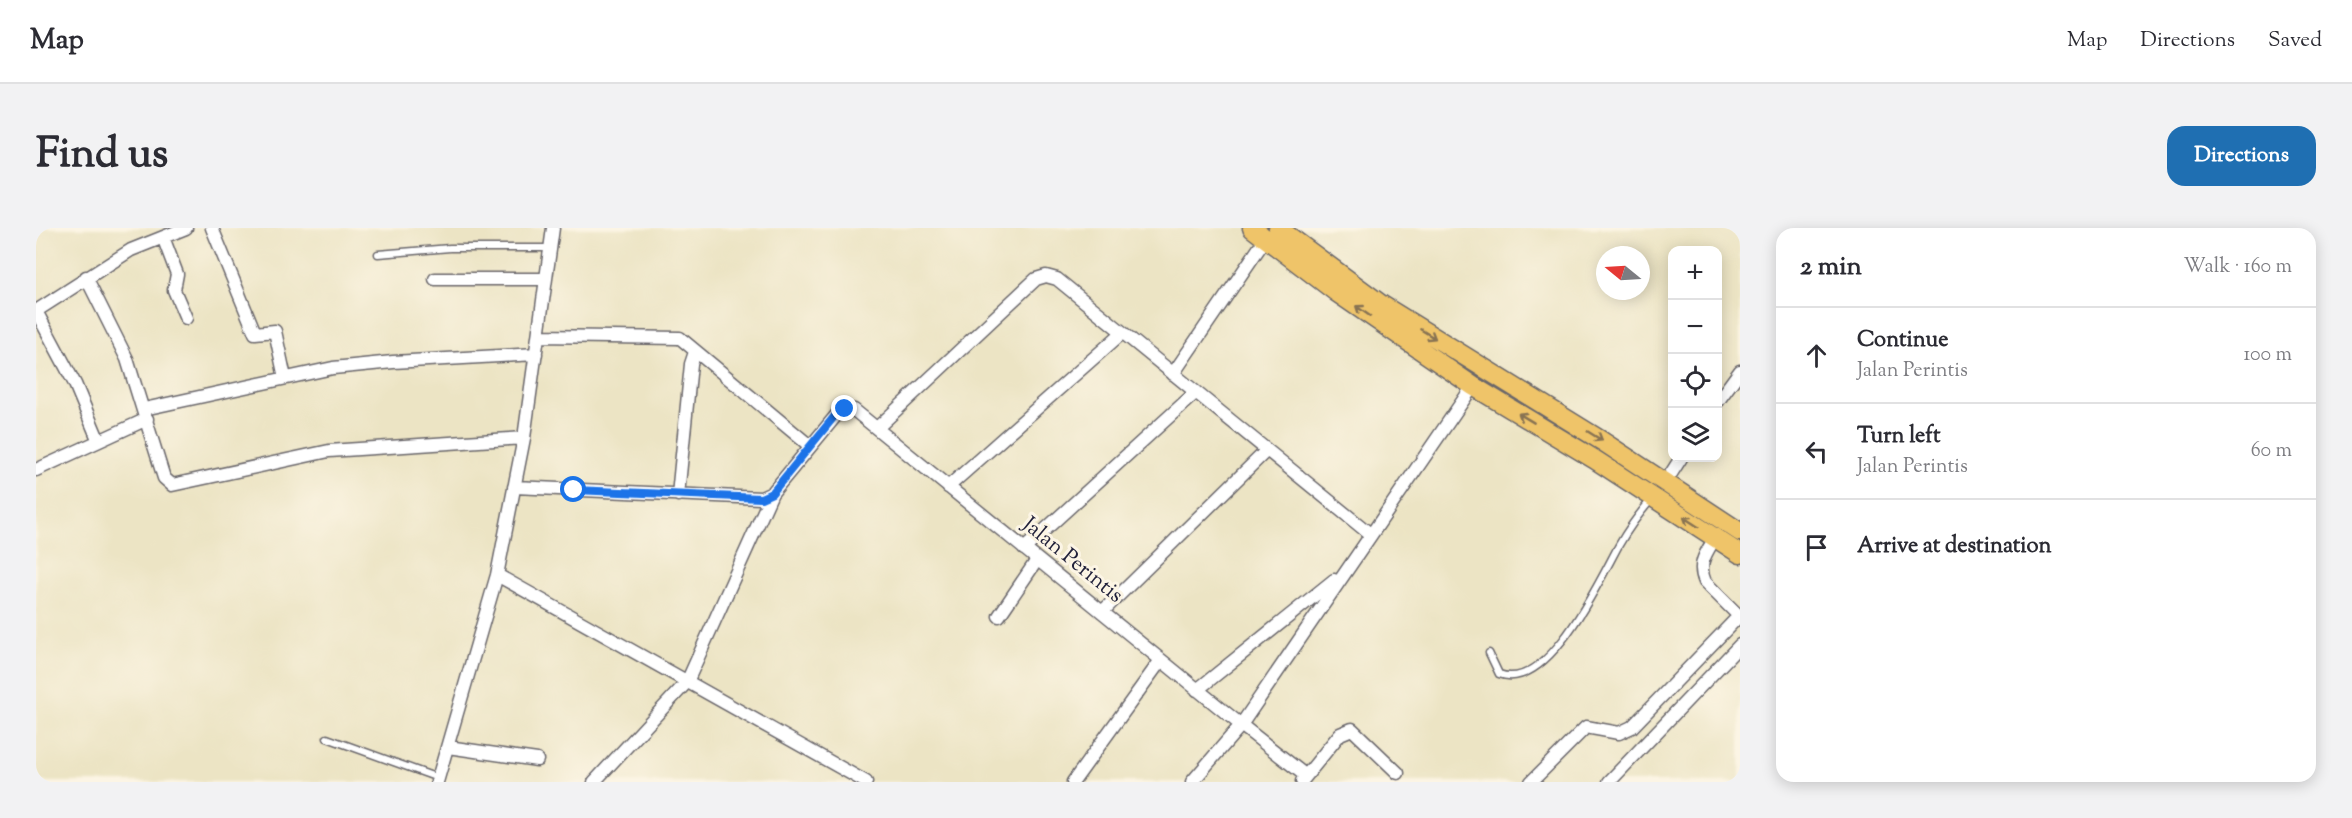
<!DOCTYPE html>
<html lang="en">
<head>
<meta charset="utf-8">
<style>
	body { margin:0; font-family:"Sorts Mill Goudy",serif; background:#f2f2f3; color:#2b2b33 }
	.controls { position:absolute; right:18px; top:18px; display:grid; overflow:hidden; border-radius:12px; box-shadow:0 3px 15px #0003 }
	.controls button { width:54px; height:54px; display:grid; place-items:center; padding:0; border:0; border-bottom:2px solid #e1e1e2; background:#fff; color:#2b2b33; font:30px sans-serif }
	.compass { position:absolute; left:1560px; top:18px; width:54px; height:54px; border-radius:50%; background:#fff; box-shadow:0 3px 15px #0003; rotate:288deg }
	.stop { position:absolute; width:18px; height:18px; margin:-14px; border:4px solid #1a73e8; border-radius:50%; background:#fff }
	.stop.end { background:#1a73e8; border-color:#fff; box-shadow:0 2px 6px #0008 }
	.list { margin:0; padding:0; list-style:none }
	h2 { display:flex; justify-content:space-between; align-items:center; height:78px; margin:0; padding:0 24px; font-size:26px }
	h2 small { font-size:20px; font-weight:400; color:#7c7c81 }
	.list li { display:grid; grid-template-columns:39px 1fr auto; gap:18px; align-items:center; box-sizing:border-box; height:96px; padding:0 24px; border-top:2px solid #e1e1e2 }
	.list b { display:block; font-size:22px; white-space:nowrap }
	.list p { margin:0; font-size:20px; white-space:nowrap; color:#7c7c81 }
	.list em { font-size:20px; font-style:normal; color:#7c7c81 }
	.icon { flex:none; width:33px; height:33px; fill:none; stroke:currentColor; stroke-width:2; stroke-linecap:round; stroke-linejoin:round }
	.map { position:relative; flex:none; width:1704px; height:554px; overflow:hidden; border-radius:18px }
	header { display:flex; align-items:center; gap:36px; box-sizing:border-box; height:84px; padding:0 30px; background:#fff; border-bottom:2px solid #e1e1e2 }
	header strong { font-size:28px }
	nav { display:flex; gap:33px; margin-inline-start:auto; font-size:21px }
	.intro { display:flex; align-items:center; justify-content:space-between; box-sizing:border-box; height:144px; padding:0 36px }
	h1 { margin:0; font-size:42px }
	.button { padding:15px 27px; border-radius:18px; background:#1f6fb2; color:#fff; font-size:21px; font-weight:700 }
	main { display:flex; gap:36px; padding:0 36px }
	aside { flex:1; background:#fff; border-radius:18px; box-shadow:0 3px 15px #0003 }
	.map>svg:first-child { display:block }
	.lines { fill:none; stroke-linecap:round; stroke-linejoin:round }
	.service-casing { stroke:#69666b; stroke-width:9 }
	.minor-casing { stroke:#69666b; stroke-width:15 }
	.primary-casing { stroke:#69666b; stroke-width:21 }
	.service { stroke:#fff; stroke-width:6 }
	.minor { stroke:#fff; stroke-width:12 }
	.primary { stroke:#efc469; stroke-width:18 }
	.oneway { stroke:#887352 }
	.route { stroke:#1a73e8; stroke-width:8 }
	.labels { text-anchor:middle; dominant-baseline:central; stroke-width:6; stroke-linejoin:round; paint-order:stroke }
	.street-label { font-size:22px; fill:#22223b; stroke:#fcf5e5 }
</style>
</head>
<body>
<header>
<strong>Map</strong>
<nav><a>Map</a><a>Directions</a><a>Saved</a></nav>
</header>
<div class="intro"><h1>Find us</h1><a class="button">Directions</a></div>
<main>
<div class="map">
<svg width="1704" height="554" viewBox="0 0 1704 554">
	<rect width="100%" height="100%" fill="#fcf5e5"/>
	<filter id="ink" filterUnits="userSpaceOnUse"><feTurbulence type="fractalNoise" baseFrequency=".0167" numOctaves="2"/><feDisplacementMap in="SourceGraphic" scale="12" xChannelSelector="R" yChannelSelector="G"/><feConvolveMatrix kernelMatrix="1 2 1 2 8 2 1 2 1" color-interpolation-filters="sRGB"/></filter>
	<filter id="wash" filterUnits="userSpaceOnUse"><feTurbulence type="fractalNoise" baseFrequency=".008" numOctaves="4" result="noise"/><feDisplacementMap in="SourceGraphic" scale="24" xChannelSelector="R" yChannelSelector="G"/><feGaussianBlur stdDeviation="1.35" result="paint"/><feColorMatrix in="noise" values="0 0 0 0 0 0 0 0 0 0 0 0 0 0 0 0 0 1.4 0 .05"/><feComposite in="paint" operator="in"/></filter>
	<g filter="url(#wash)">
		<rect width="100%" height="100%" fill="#ece4c4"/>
	</g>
	<g filter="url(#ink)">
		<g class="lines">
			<defs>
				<path id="service" d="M342 26 414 20H514
					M1453 425 1463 446C1513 465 1564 351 1583 317 1592 301 1603 286 1615 272
					M291 510 402 550"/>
				<path id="minor" d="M176 0 219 105 239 103 249 150
					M127 9 141 46 138 62 150 90
					M50 49 91 131 128 250 136 257 293 223 488 210
					M399 51H510
					M503 108 644 110 774 218
					M1137 146 1230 10
					M1682 173 1704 143
					M108 181 297 140 357 134 500 126
					M841 200 1000 51 1010 48 1021 51 1334 306
					M62 211 39 156 0 83 95 22 150 0
					M0 242 111 191
					M1629 255 1645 230
					M478 259 725 270 736 265 803 184 809 181 818 182 1205 497 1437 158
					M912 259 1086 105
					M642 267 655 136 659 124
					M1679 310C1670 325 1661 336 1669 354L1703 388
					M988 321 1159 165
					M461 347 830 554
					M1066 384 1230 223
					M963 388 1001 332
					M1161 462 1298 352
					M412 519 501 532
					M1266 553 1304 506 1316 501 1362 545
					M401 554 461 347 488 210 517 0
					M558 554 651 454 736 265
					M1037 554 1125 432
					M1156 554 1205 497 1270 548
					M1495 554 1550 499 1583 505 1596 499 1704 387
					M1573 554 1704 417"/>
				<path id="primary" d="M1216 0 1300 64 1437 158 1558 231 1704 326
					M1242 0 1346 77 1566 213 1704 304"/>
			</defs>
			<use href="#service" class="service-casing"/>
			<use href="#minor" class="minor-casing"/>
			<use href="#primary" class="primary-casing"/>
			<use href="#service" class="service"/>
			<use href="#minor" class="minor"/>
			<use href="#primary" class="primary"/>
		</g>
		<defs><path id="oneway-shaft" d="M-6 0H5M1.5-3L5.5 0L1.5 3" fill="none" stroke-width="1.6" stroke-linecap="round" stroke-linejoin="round" transform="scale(1.5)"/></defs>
		<g class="oneway">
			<use href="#oneway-shaft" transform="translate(1327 83) rotate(-145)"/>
			<use href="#oneway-shaft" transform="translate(1392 106) rotate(32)"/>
			<use href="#oneway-shaft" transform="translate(1490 190) rotate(-149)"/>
			<use href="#oneway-shaft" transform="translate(1559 208) rotate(32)"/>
			<use href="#oneway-shaft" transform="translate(1655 294) rotate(-147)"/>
		</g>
	</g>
	<g class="lines" filter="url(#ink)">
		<path class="route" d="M538 262 725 270 736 265 802 184 809 181"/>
	</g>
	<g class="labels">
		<g class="street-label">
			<text transform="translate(1036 333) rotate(39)">Jalan Perintis</text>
		</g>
	</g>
</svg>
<div class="controls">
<button>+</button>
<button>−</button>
<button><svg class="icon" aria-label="locate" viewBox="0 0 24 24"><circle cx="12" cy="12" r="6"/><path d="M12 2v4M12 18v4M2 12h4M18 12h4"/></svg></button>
<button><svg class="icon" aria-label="layers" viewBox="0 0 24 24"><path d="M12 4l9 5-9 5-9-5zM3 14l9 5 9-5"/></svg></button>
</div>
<svg class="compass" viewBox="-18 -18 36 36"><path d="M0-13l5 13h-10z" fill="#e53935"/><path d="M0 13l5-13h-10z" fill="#7c7c81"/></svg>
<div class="stop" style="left:538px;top:262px"></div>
<div class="stop end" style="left:809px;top:181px"></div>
</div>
<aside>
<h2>2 min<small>Walk · 160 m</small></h2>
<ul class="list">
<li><svg class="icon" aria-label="ahead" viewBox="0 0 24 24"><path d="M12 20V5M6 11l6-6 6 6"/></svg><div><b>Continue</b><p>Jalan Perintis</p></div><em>100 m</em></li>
<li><svg class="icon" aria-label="left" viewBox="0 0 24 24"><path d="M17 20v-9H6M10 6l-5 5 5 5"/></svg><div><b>Turn left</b><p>Jalan Perintis</p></div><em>60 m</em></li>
<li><svg class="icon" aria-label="arrive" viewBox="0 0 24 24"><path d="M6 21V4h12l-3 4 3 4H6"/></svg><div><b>Arrive at destination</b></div></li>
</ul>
</aside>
</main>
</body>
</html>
